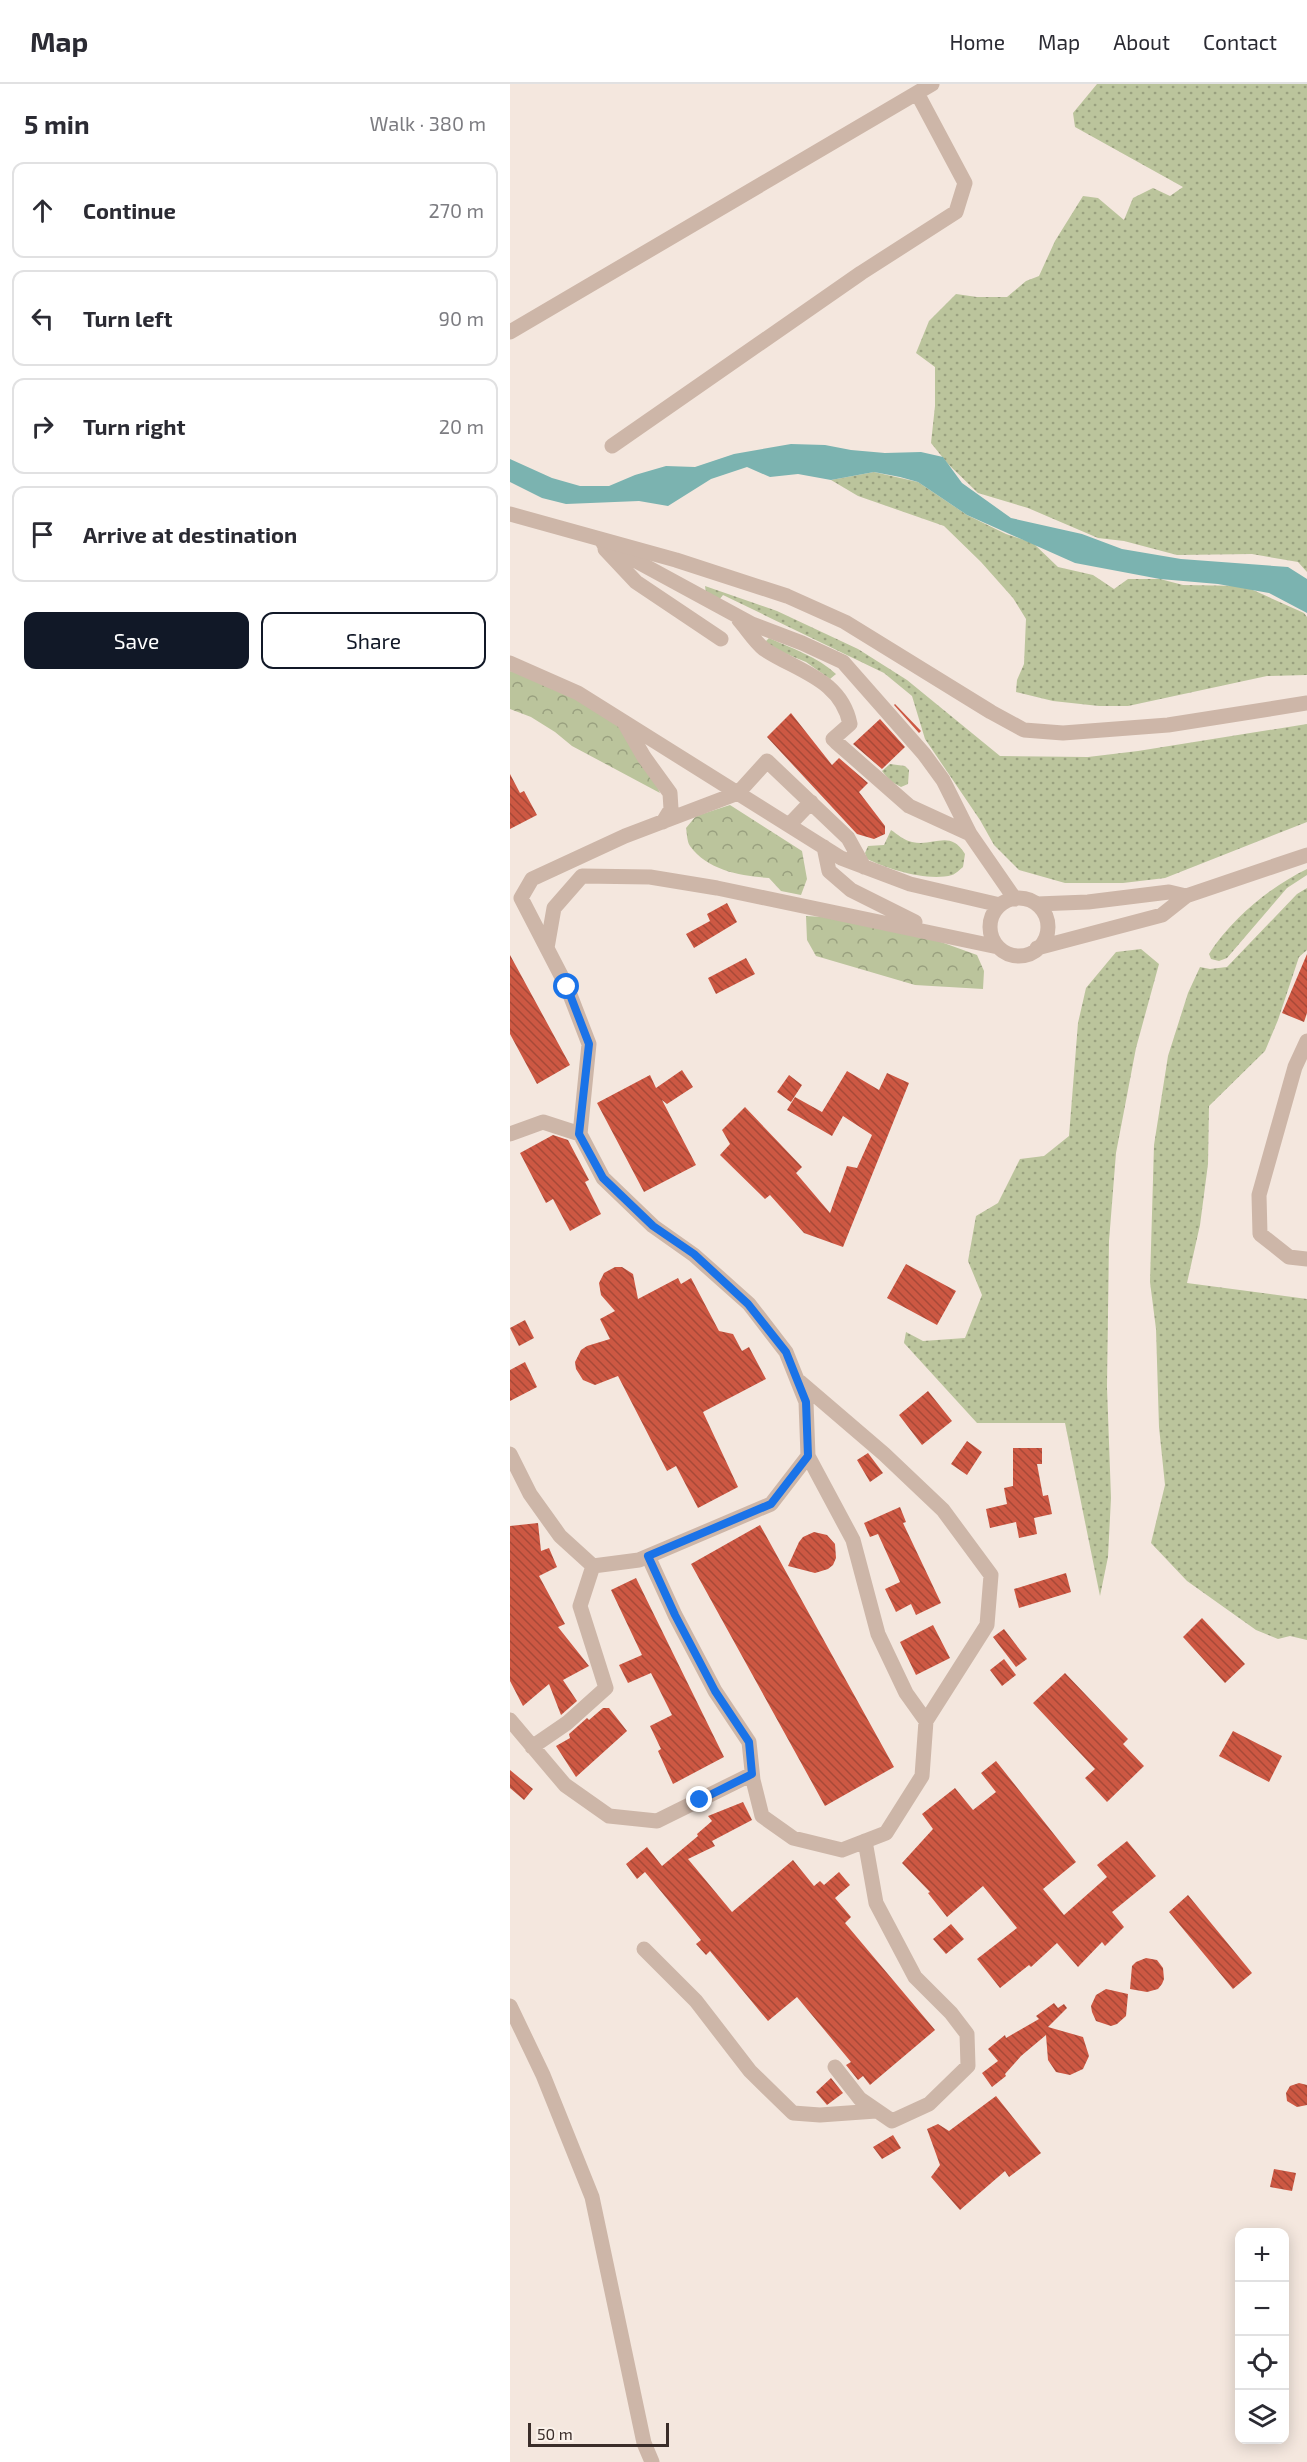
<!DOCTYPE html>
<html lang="en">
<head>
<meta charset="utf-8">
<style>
	body { margin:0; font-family:"Exo 2",sans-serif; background:#f7f7f7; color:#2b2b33 }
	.controls { position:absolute; right:18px; bottom:18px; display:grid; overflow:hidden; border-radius:12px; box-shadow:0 3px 15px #0003 }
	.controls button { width:54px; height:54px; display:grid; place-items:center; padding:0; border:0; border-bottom:2px solid #e1e1e2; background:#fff; color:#2b2b33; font:30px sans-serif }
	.scale { position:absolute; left:18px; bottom:15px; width:141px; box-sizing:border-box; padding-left:6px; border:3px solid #3a2d29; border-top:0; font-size:16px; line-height:21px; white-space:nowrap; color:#3a2d29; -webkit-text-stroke:4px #fbf2eb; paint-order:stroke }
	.stop { position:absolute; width:18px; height:18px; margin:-14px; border:4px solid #1a73e8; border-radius:50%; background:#fff }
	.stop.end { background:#1a73e8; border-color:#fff; box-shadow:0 2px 6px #0008 }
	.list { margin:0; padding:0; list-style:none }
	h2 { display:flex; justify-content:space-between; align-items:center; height:78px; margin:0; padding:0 24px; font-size:26px }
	h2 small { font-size:20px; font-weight:400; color:#7c7c81 }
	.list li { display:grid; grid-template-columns:39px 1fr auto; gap:18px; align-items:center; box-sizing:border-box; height:96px; margin:0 12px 12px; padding:0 12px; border:2px solid #e1e1e2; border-radius:12px }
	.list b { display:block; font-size:22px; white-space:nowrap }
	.list em { font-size:20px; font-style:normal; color:#7c7c81 }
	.actions { display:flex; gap:12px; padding:18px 24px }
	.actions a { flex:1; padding:14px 0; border:2px solid #111827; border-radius:12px; text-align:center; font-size:21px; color:#111827 }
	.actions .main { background:#111827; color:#fff }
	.icon { flex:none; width:33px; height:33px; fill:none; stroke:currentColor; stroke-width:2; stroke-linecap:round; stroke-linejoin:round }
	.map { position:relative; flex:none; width:797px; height:2378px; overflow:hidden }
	header { display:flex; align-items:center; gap:36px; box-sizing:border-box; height:84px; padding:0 30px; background:#fff; border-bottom:2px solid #e1e1e2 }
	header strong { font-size:28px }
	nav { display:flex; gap:33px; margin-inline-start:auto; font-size:21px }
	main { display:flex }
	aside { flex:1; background:#fff }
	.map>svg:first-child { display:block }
	.grass { fill:url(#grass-dots) }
	.forest { fill:url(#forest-crowns) }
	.water { fill:#7bb3b0 }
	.building { fill:url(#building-back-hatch) }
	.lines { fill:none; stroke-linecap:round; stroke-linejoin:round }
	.minor { stroke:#cdb6a8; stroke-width:15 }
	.tertiary { stroke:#cdb6a8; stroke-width:15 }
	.route { stroke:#1a73e8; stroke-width:8 }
</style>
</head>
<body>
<header>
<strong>Map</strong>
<nav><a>Home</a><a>Map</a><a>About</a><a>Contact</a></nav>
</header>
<main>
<aside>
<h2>5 min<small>Walk · 380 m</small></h2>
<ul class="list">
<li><svg class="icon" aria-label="ahead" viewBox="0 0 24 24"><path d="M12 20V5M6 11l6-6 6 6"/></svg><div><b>Continue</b></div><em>270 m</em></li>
<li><svg class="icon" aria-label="left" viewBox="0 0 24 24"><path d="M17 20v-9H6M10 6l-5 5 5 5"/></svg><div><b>Turn left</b></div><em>90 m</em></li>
<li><svg class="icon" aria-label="right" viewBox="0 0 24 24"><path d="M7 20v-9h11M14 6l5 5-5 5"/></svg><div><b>Turn right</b></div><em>20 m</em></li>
<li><svg class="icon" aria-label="arrive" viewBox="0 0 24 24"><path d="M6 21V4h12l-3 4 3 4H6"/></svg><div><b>Arrive at destination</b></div></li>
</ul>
<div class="actions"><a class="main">Save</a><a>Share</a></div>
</aside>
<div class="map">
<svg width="797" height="2378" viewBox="0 0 797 2378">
	<defs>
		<pattern id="grass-dots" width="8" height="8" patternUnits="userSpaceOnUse" patternTransform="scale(1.5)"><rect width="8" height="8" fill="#bbc49c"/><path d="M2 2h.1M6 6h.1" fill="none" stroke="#99a07f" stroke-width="1.8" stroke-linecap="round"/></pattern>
		<pattern id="forest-crowns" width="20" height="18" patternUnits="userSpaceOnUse" patternTransform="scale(1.5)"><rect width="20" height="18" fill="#bbc49c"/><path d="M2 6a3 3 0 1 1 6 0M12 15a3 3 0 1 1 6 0" fill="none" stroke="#99a07f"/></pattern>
		<pattern id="building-back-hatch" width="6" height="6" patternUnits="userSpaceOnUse" patternTransform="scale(1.5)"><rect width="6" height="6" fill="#cd5843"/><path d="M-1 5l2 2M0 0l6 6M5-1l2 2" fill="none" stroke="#a74938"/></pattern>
	</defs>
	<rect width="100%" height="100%" fill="#f4e7de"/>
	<path class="grass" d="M587 0H797V488L788 478 742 470 667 471 614 457 588 454 518 424 468 409 438 380 421 359 425 322V283L406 269 419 237 446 210 467 213H497L516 197 529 192 545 157 573 112 588 114 614 136 623 114 643 104 660 112 673 103 565 43 563 29Z
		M364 388 408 398 457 431 496 450 523 459 548 483 583 491 604 505 618 495H650L673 501 734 502 794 529 797 533V591L757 592 618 622H589L543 617 506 608 507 596 514 580 516 535 503 514 471 478 434 442 348 412 321 396Z
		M195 502 267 527 348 565 397 596 490 672 578 673 628 667 797 640V738L655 794 613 799H555L509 786 484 761 470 736 415 655 402 612 374 589 213 511 209 516 196 509Z
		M259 554C281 564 308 573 326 590L320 595 296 578 257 562 256 557Z
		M380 680 395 682 399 686 398 700 391 703 380 697 372 687Z
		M381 746C387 750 395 757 402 758 424 763 440 745 455 770L453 783C450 785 446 790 442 791 418 798 378 785 357 775L355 769 358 762 374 761Z
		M797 785V791L777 804 717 874 709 877 701 875 699 870C722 834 760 803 797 785Z
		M797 804V866L789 873 768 936 755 967 699 1022 698 1080 690 1141 677 1199 797 1215V1556L780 1552 768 1555 746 1546 677 1497 641 1459 655 1401 649 1343 646 1245 640 1198 644 1061 658 972 678 909 690 883 700 885 717 883 787 810Z
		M631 865 649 880 626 964 606 1069 599 1157 597 1303 601 1414 598 1473 590 1512 555 1339H467L394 1259 396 1248 413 1257 455 1254 472 1211 458 1177 466 1132 488 1119 510 1075 534 1072 559 1052 568 939 576 904 606 868Z"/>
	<path class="forest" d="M0 587C25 594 86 621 105 638 114 647 146 697 150 709L62 662 45 648 21 633 0 625Z
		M220 721 292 767 297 795 291 811 271 807 259 794C232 792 198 787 180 762 177 758 177 749 176 744L186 732Z
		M296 832 329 834 395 845 467 871 474 887 473 905 405 901 306 872 297 856Z"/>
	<path class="water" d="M281 360 315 361 341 366 375 369 411 368 433 373 452 399 501 434 572 450 612 465 671 475 778 483 797 495V529L759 509 708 500 650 495 565 479 457 431 408 398 390 393 364 388 321 396 288 390 260 393 237 383 201 395 158 422 129 417 56 420 32 414 0 398V375L42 394 70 402H99L125 391 156 382 185 383 224 370Z"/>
	<path class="building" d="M385 620 411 647 409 649 384 621Z
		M281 629 322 681 329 674 358 699 349 708 375 742V750L364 755 347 750 257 653Z
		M370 635 395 663 372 685 343 660Z
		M0 690 10 709 14 707 27 731 0 745Z
		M217 819 227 838 184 864 176 850 200 837 197 830Z
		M797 870V929L794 938 772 929Z
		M0 871 60 981 27 1000 0 950Z
		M236 874 245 890 206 910 198 894Z
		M172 986 183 1003 157 1020 152 1016 186 1081 134 1108 87 1019 140 991 146 1004Z
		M337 987 369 1006 377 989 399 999 333 1163 294 1149 260 1111 255 1115 210 1071 220 1060 212 1046 235 1023 292 1083 286 1089 320 1129 337 1082 347 1084 362 1051 333 1032 322 1052 277 1026 285 1013 312 1028Z
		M279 991 292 1001 281 1018 267 1008Z
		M43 1051 58 1056 79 1096 75 1098 91 1130 60 1147 43 1115 36 1119 10 1069Z
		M396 1180 446 1207 427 1241 377 1214Z
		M105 1183H112L123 1190 128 1215 168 1194 171 1200 181 1194 209 1247 223 1250 232 1267 239 1263 256 1295 193 1328 228 1403 188 1424 166 1382 157 1387 108 1292 85 1301 73 1296 66 1285 65 1278 71 1266 77 1262 100 1255 90 1235 105 1227 91 1211 89 1199 94 1189Z
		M15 1236 24 1254 9 1262 0 1244Z
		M15 1278 27 1303 0 1317V1286Z
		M418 1307 442 1337 412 1361 389 1331Z
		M457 1357 472 1368 457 1391 441 1380Z
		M503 1364H532V1380H527L533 1412 538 1411 542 1430 524 1434 527 1450 509 1454 506 1438 480 1444 476 1425 497 1420 494 1404 503 1402Z
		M358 1369 373 1389 360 1398 347 1376Z
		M390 1423 396 1438 393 1439 431 1519 406 1531 401 1520 386 1528 375 1505 390 1498 368 1450 360 1453 354 1439Z
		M28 1439 31 1467 39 1464 47 1483 29 1492 55 1540 48 1543 79 1582 53 1596 67 1617 51 1631 39 1600 13 1622 0 1597V1442Z
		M250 1441 384 1683 315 1722 181 1480Z
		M304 1448 317 1451 325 1460 326 1474 323 1481 318 1485 305 1489 278 1482 289 1458 293 1453Z
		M556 1489 561 1508 509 1524 504 1505Z
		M126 1494 214 1673 163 1700 148 1667 151 1665 140 1642 162 1631 141 1589 118 1599 109 1581 132 1571 101 1506Z
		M692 1534 735 1580 715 1599 673 1553Z
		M423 1541 440 1574 406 1591 390 1558Z
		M494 1545 517 1575 506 1583 483 1553Z
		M494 1575 506 1591 492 1602 480 1586Z
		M555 1589 618 1655 613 1660 634 1682 597 1718 575 1694 585 1685 523 1619Z
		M93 1624H99L117 1647 66 1693 46 1662 60 1654 59 1650 77 1634 79 1636Z
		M723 1647 772 1672 759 1698 709 1672Z
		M486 1677 566 1778 533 1805 554 1831 597 1793 587 1781 617 1757 646 1792 602 1828 614 1843 595 1862 592 1858 568 1883 547 1859 521 1883 519 1881 490 1904 467 1875 507 1844 473 1802 437 1833 418 1809 420 1808 392 1779 423 1745 412 1730 445 1704 463 1726 486 1708 471 1689Z
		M0 1686 23 1705 14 1716 0 1704Z
		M233 1718 242 1736 202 1757 205 1762 178 1775 222 1828 283 1776 304 1802 310 1797 314 1801 329 1788 340 1801 325 1814 341 1833 335 1839 425 1946 360 2001 353 1992 348 1996 336 1981 341 1978 287 1913 258 1937 200 1867 196 1871 186 1860 191 1856 135 1788 127 1795 116 1780 137 1763 152 1782 188 1752 187 1750 202 1737 198 1732Z
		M678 1811 742 1889 723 1905 659 1828Z
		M441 1840 454 1855 436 1870 423 1855Z
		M636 1874 647 1876 653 1884 654 1895 652 1900 648 1905 637 1908 620 1905 622 1882 626 1878Z
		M596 1905 618 1910 616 1932 607 1940 601 1942 586 1937 582 1928 581 1922 586 1911Z
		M544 1919 548 1924 554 1920 557 1924 538 1943 573 1953 579 1972 573 1985 560 1991 546 1988 538 1976 536 1951 511 1972 495 1990 496 1992 482 2003 472 1989 488 1977 478 1965 495 1951 496 1954 529 1935 526 1932Z
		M321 1994 333 2009 317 2021 306 2008Z
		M789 1999 797 2001V2021L787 2023 777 2017 776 2009 780 2002Z
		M486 2012 531 2069 499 2093 495 2087 450 2126 421 2093 430 2081 417 2045 428 2040 439 2047Z
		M383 2051 391 2064 372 2075 363 2063Z
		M764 2085 786 2089 782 2107 760 2103Z"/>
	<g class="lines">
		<path class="minor" d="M0 248 422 0
			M102 362 351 189 446 128 455 99 407 9
			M93 459 242 540 292 559 333 578 414 670 433 696 460 750 505 815
			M95 465 126 498 211 555
			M229 536C237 545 245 558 254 565 287 587 331 595 340 640L323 655 326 658 399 722 460 750
			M0 579 68 609 331 774 400 800 490 821
			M115 640 134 673 160 709 161 725 153 738
			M280 740 301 718
			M314 763 319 787 341 806 405 838
			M480 843a29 29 0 1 1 58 0a29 29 0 1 1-58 0Z
			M527 820 578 818 659 808 676 812
			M37 864 44 824 72 792 140 793 207 804 488 863
			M527 864 652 831 676 812 797 771
			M797 957 785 983 749 1111 750 1150 779 1173 797 1175
			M0 1050 33 1038 70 1050
			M0 1370 20 1410 50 1452 83 1482 129 1476 261 1420 298 1372 296 1318 276 1268 239 1220 184 1171 143 1142 93 1094 70 1050 79 960 57 903 11 814 22 795 115 752 228 709 257 677 338 754 354 783
			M298 1372 343 1456 368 1550 396 1609 416 1637
			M138 1472 165 1531 205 1607 239 1658 243 1696 252 1732 283 1754 332 1766 376 1749 412 1692 416 1637 477 1541 481 1491 433 1426 374 1370 290 1298
			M0 1636 55 1701 99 1732 147 1737 242 1690
			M22 1663 57 1639 96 1604 70 1522 83 1482
			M134 1865 186 1917 240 1987 283 2029 310 2031 366 2027
			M0 1922 33 1991 82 2113 134 2359 142 2378
			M325 1983 350 2015 382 2037 419 2020 458 1982 457 1950 441 1929 405 1893 366 1819 355 1757"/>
		<path class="tertiary" d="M0 430 166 476 277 512 335 538 481 628 514 646 553 649 658 641 797 619"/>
	</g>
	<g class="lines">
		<path class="route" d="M57 903 79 960 69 1050 93 1094 143 1142 184 1170 238 1220 276 1268 296 1318 298 1372 261 1420 138 1472 165 1531 205 1607 239 1658 242 1690 190 1716"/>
	</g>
</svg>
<div class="controls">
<button>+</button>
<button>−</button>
<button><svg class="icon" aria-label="locate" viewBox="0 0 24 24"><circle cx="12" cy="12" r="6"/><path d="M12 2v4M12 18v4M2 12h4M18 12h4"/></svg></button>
<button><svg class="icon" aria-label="layers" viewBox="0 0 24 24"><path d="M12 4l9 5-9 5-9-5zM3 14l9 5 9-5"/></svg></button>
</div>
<div class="scale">50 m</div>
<div class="stop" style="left:57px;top:903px"></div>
<div class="stop end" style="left:190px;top:1716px"></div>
</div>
</main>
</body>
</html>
